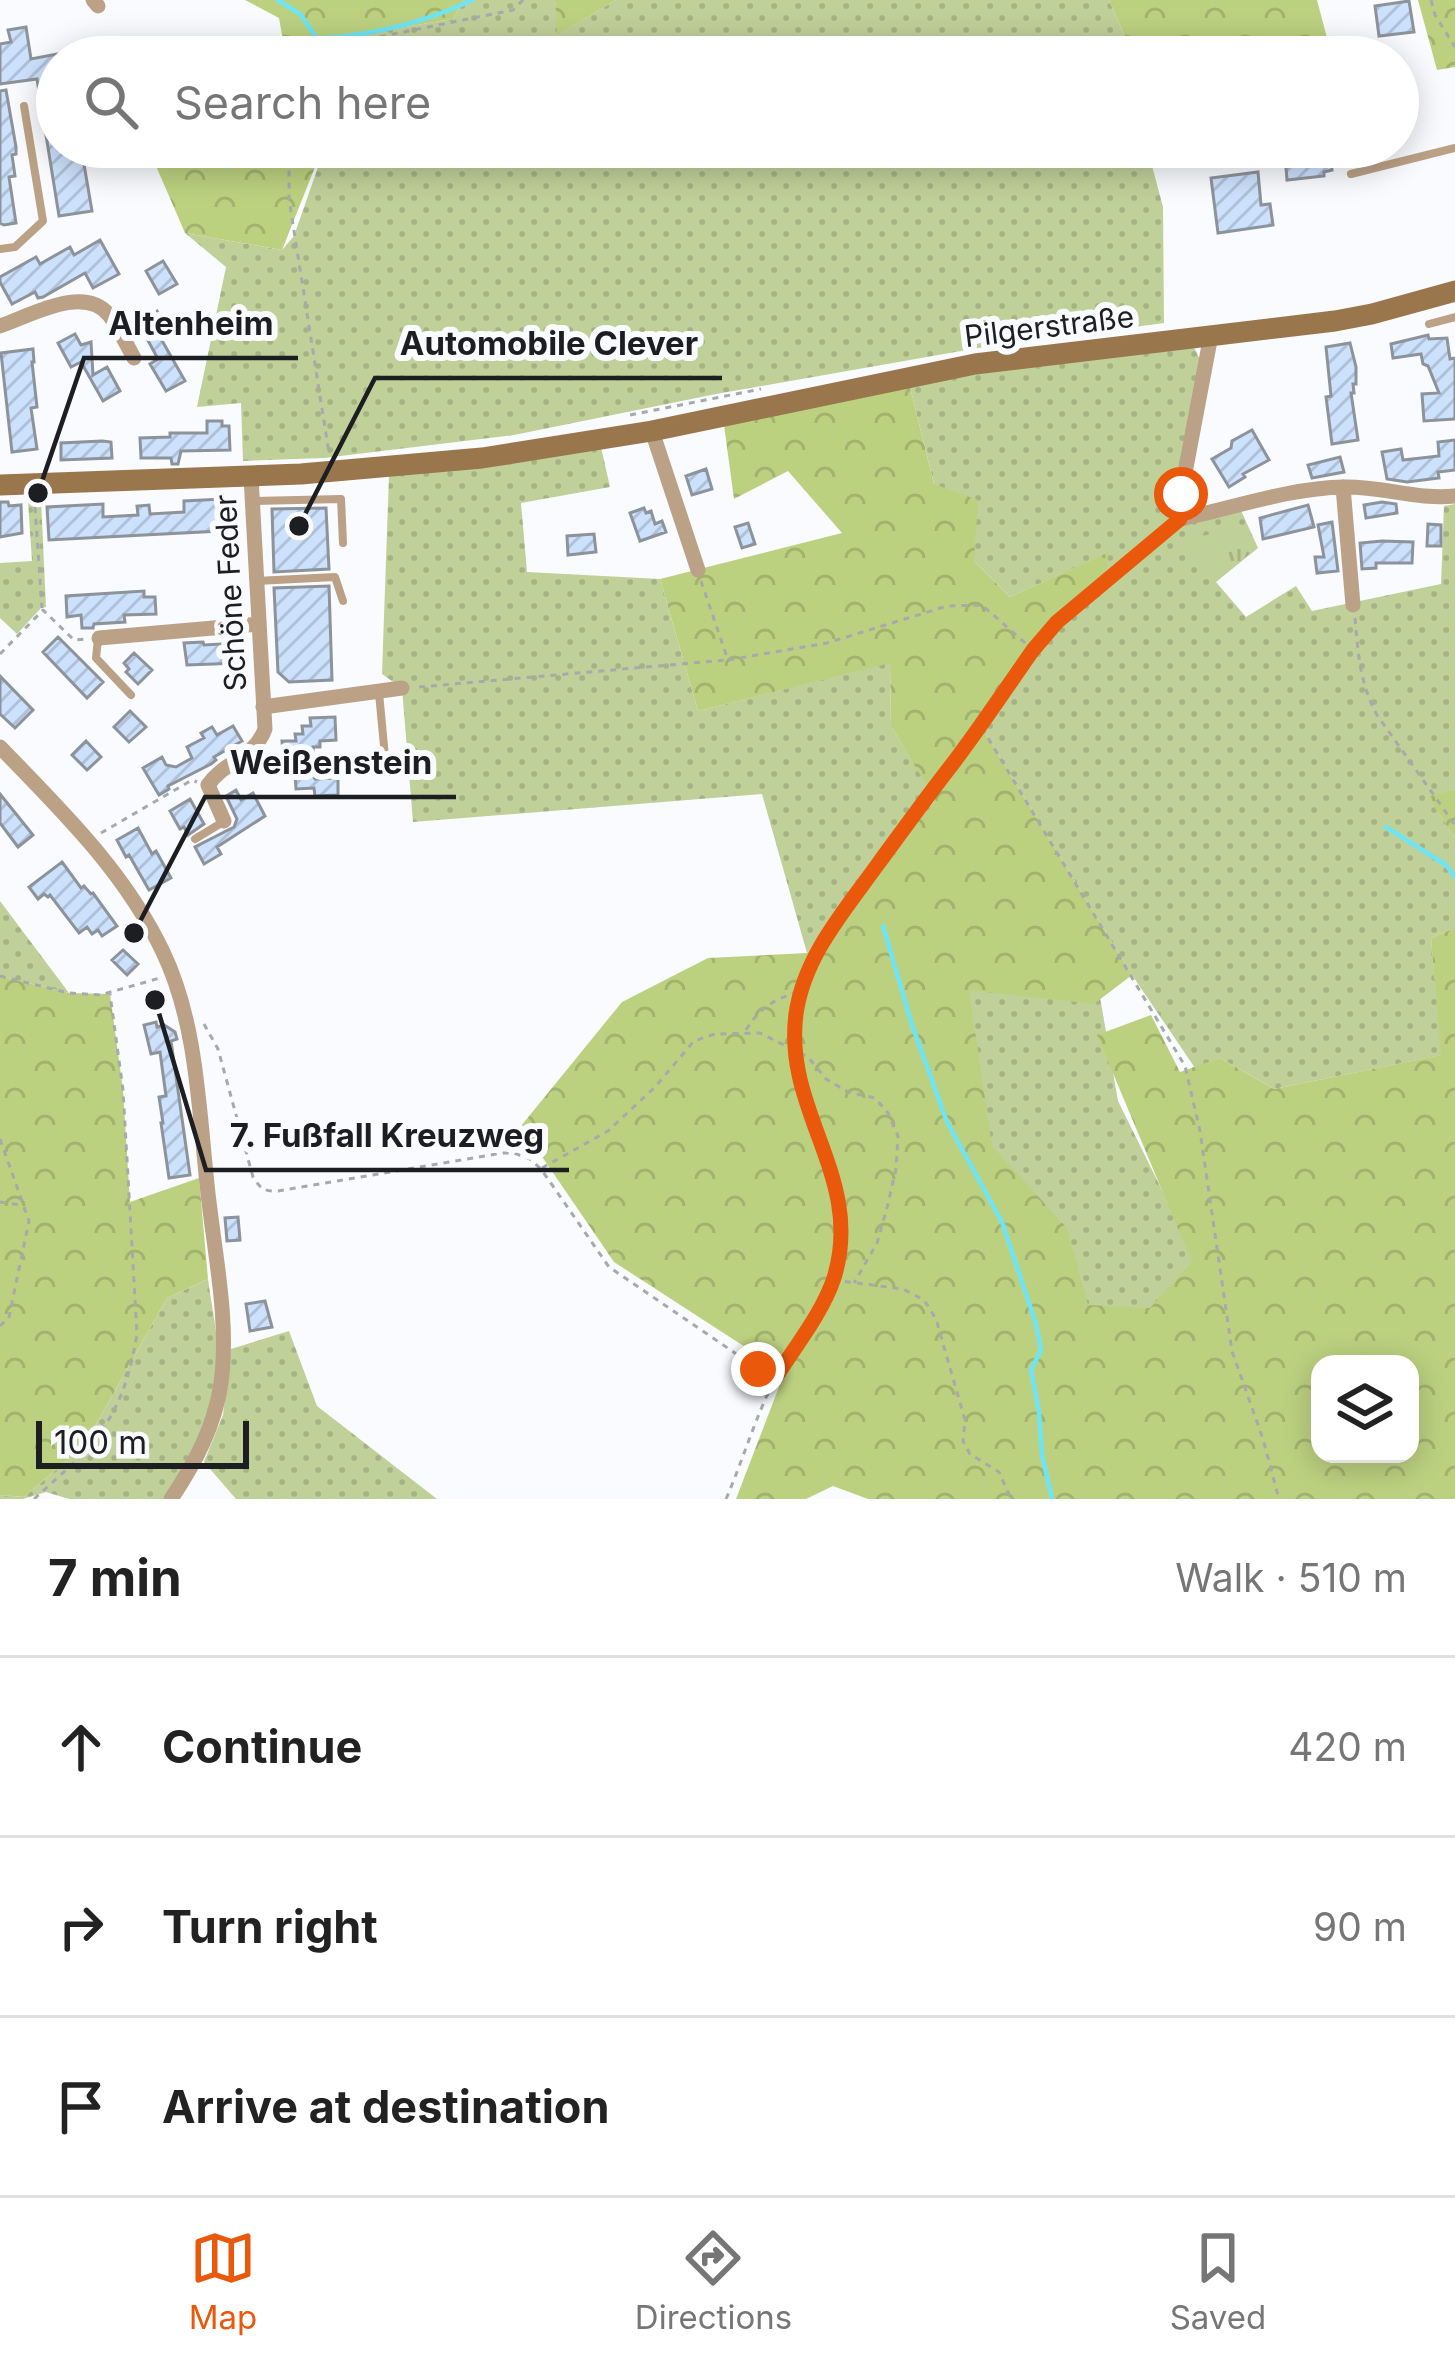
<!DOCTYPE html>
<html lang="en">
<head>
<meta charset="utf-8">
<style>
	body { margin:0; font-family:Inter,sans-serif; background:#f2f2f2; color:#222 }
	.controls { position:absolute; right:36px; bottom:36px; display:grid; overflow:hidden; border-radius:24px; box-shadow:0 6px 30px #0003 }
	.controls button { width:108px; height:108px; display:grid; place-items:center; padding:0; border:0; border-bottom:3px solid #e0e0e0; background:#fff; color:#222; font:60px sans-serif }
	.scale { position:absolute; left:36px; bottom:30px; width:213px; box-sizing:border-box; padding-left:12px; border:6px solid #1c1e21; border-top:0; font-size:33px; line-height:42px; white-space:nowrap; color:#1c1e21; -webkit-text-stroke:9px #f9fbfe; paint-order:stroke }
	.stop { position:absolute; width:36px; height:36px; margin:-27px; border:9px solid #ea580c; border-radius:50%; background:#fff }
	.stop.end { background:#ea580c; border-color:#fff; box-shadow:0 3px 12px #0008 }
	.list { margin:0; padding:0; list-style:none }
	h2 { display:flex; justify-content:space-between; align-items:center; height:156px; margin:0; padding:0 48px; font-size:51px }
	h2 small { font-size:39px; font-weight:400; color:#767676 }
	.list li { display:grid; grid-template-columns:78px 1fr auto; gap:36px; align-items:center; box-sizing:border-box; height:180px; padding:0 48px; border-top:3px solid #e0e0e0 }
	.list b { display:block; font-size:45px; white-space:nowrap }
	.list em { font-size:39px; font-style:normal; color:#767676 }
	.icon { flex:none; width:66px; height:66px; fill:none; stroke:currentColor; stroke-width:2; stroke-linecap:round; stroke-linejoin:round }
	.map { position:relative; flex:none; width:1455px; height:1499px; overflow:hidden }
	.search { position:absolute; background:#fff; box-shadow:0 6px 30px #0003; left:36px; right:36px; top:36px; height:132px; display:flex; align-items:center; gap:30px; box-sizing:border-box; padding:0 42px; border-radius:66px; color:#767676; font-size:45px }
	.sheet { height:696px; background:#fff }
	nav { display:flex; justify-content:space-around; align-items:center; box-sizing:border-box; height:168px; border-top:3px solid #e0e0e0; background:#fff; font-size:33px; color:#767676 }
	nav a { display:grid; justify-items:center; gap:6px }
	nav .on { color:#ea580c }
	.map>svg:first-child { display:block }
	.grass { fill:url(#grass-dots) }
	.forest { fill:url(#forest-crowns); fill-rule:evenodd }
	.park { fill:url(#park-tufts) }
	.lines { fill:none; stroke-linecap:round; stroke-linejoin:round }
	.stream { stroke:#6ee4f4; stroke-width:4.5 }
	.building { fill:url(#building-hatch); stroke:#8d939a; stroke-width:3 }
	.path { stroke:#a7a9ac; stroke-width:3; stroke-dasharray:6 6; stroke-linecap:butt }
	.service { stroke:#bba186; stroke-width:8 }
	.minor { stroke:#bba186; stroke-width:15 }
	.secondary { stroke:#9a764c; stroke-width:21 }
	.route { stroke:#ea580c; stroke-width:15 }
	.labels { text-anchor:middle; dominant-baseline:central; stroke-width:12; stroke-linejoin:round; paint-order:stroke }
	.street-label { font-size:30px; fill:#1c1e21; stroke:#f9fbfe }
	.leader { fill:none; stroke:#1c1e21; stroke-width:4.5 }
	.callout-dot { fill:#1c1e21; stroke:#f9fbfe; stroke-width:4.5 }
	.callout-label { font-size:33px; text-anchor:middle; font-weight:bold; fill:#1c1e21; stroke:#f9fbfe; stroke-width:12; stroke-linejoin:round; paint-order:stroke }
</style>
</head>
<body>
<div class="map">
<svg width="1455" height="1499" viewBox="0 0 1455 1499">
	<defs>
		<pattern id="grass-dots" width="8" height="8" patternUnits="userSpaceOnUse" patternTransform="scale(3)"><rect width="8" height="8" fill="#c0d099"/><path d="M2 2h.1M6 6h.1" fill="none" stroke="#a4b284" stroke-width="1.8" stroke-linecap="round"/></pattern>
		<pattern id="forest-crowns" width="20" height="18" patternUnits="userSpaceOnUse" patternTransform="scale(3)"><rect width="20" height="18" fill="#bcd180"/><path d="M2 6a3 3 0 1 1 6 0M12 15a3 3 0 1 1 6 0" fill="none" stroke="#a1b36e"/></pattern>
		<pattern id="park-tufts" width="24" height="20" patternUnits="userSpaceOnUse" patternTransform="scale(3)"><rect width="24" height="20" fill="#c0d099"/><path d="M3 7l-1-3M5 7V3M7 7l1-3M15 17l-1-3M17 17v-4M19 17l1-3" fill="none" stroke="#a4b284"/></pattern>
		<pattern id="building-hatch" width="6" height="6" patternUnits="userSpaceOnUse" patternTransform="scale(3)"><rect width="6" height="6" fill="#cce1fc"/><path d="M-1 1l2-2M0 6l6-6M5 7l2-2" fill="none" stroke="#afc1d8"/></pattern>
	</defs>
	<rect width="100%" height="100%" fill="#f9fbfe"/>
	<path class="grass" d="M464 0H555L558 34 616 0H1109L1134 57H350L369 33 453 19Z
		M325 147H1147L1163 207 1164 323 978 348 716 394 514 435 324 458 243 461 241 403 197 407 226 267 185 233 282 250 294 236Z
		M1193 345 1201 362 1180 518 1239 506 1258 548 1216 582 1246 617 1296 586 1312 611 1441 584 1444 506 1455 504V789L1429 798 1455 838V928L1431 938 1442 1055 1274 1089 1220 1058 1195 1068 1132 975 981 726C1021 666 1066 611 1108 553L1010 597 974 561 934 484 909 383Z
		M601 447 610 487 521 503 527 572 660 579 698 711 890 662 891 726 937 801 807 953 762 794 413 822 402 688 382 674 389 475Z
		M41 499 46 607 41 608 17 634 0 618V563L32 561 28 501Z
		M0 901 69 993 0 976Z
		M961 986 1100 997 1118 1101 1209 1285 1098 1345 984 1182Z
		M208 1279C211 1304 218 1331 217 1356 215 1413 193 1452 164 1499H69L46 1492 23 1499H0V1495L24 1497 84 1446 167 1298Z
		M289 1331 317 1406 437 1499H236L204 1462 223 1415 231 1349Z"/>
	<path class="forest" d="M245 0H464L453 19 369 33 350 57H286L279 18Z
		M555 0H616L557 35Z
		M1109 0H1317L1332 57H1134Z
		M1418 0H1455V67L1437 70Z
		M182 147H323L282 250 185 233 156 166Z
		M909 383 934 484 978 500 974 561 1010 597 1109 552 1104 584 1046 634 981 726 1132 975 1094 1004 969 990 992 1146 1067 1228 1088 1305 1150 1308 1192 1262 1097 1035 1151 1015 1180 1072 1220 1058 1274 1089 1441 1055 1431 938 1455 928V1499H868L833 1486 806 1499H736L782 1379 773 1365 614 1262 521 1126 622 1002 708 958 807 953 936 801 891 726 890 663 698 711 660 579 842 533 788 471 734 499 724 425ZM1320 1364H1410V1454H1320Z
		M1455 789V838L1428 797Z
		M0 976 69 993 110 994 123 1090 130 1202 199 1178 208 1279 167 1298 84 1446 24 1497 0 1495Z"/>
	<path class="park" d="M1242 526 1253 551 1215 582 1183 541Z"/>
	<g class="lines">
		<path class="stream" d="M278 0 300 14 316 37
			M298 57 309 39C364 37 423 24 472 0
			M225 167 233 147
			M1386 827 1446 865 1455 877
			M883 926 912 1025 947 1122 1002 1222 1036 1324 1041 1350 1031 1370 1039 1412 1042 1455 1052 1499"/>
	</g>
	<path class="building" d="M1409 1 1414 32 1379 36 1375 6Z
		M26 27 31 59 57 54V147H81L92 211 59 216 37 79 0 84V44L11 42 8 30Z
		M6 90 16 147V154L12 155 15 176 9 177 16 223 4 225 0 223V91Z
		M1321 151 1322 157 1330 156 1332 170 1324 172V176L1287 180 1286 167 1294 166 1292 154Z
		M1258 172 1261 205 1270 204 1273 225 1218 233 1211 178Z
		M100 240 119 274 93 288 85 273 43 297 38 298 35 292 12 304 0 282V277L36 257 40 264 70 247 74 255Z
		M163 261 177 284 159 294 146 271Z
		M157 311 169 332 160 337 185 381 166 391 150 364 158 359 138 322Z
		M75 334 81 345 91 342 93 375 107 367 120 391 103 401 81 362 71 367 58 343Z
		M1428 335 1429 339 1447 338 1450 359 1455 358V419L1424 421 1422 394 1439 393 1428 366 1423 364 1421 354 1393 358 1391 344Z
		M1350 343 1356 367V384H1353L1354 393H1351L1358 440 1332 444 1326 397 1331 396 1326 347Z
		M33 349 34 362H32L37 407 31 408 37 449 12 452 1 353Z
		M207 421H222V426H229L230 450 181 451 178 464H172L171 458H141L140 438 170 437V433H207Z
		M1252 430 1269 460 1243 474 1245 477 1229 487 1212 459 1231 448 1232 441Z
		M1455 440V470L1438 472 1439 478 1407 482 1387 479 1382 452 1401 449 1403 460 1439 456 1438 442Z
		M102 441 111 442 112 458 61 460V443Z
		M1340 457 1344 472 1312 478 1308 465Z
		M706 469 712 489 692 495 686 476Z
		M222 499 224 527H219L220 531 49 540 47 507 103 504V517L138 515 137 506 149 505 150 514 184 512V501Z
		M0 502H8L9 506 21 505 22 533 0 537Z
		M1382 502 1396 504 1397 513 1366 518 1364 505Z
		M1308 505 1314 527 1263 539 1260 518Z
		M326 508 329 569 274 572 272 509Z
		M644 508 646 513 651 511 655 524 662 521 666 532 640 541 630 513Z
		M1332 522 1338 571 1317 573 1315 557H1324L1318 525Z
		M748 523 755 544 742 548 735 527Z
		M1428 524 1441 525V546H1427Z
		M594 534 596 552 568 555 567 536Z
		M1382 541 1413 542 1412 563H1376V568L1362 569 1360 543Z
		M329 586 332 680 289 682 278 672 274 588Z
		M144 591V597H155L156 614 124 615 125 622 94 624 93 628H82L81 615 67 617 66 596Z
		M58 637 103 682 87 698 43 652Z
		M203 642 204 645 238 643 239 663 187 665 184 643Z
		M134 653 152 670 138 684 126 672 129 669 124 663Z
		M0 676 33 710 15 728 0 714Z
		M130 711 146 727 129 742 114 727Z
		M335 717 336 740 320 741V747H313L314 764 310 770 315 779 338 778V795L315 796 314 788 296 789 294 758 283 759 282 741H296L295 734H303L302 726H311L310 718Z
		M233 726 242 741 214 757 216 760 211 764 168 786 169 789 159 795 143 768 162 757 166 765 176 767 192 758 187 747 204 738 201 733 212 727 217 735Z
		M86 741 101 757 87 770 72 755Z
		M236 790 241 800 253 793 265 816 217 847 221 854 204 864 195 847 234 827 237 819 226 796Z
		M0 794 33 835 18 847 0 823Z
		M190 799 204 824 188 835 184 827 180 829 170 811Z
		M138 828 152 854 156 851 171 878 149 890 129 855 126 857 117 840Z
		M62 862 81 888 84 886 91 894 93 893 117 926 102 936 98 930 92 934 87 927 79 933 50 895 48 897 44 894 38 899 29 887Z
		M123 950 138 964 127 975 112 960Z
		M156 1022 157 1027 164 1025 175 1032 177 1039 171 1041 190 1175 169 1178 161 1123H163L159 1097 166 1096 160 1052 151 1054 144 1025Z
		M238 1217 240 1240 227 1241 225 1218Z
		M265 1301 272 1327 250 1331 246 1304Z"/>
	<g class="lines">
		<path class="path" d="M1431 0 1435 15 1455 47
			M337 57 368 39 513 10 523 0
			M293 147 289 161V199L329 453
			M630 415 761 389
			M35 507 42 608
			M701 581 728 660 827 643 947 606 982 605 1032 649
			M1355 618C1358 653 1360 684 1377 715L1455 825
			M0 654 43 610 74 640 85 639
			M419 687 726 660
			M982 728 1185 1066 1200 1131 1232 1351 1263 1439 1279 1499
			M101 833 192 780 197 782
			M0 976 69 993 100 995 160 978
			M204 1024 218 1049 253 1177C260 1188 264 1192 278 1191L502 1153H514L530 1159 541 1169 609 1267 773 1379
			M746 1030C760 1007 775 999 800 991
			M0 1139 29 1221 9 1317 0 1326
			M542 1168 608 1131 655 1087 694 1041 715 1034 760 1033 808 1057 826 1079 848 1092 875 1098 888 1113 898 1136 896 1169 887 1208 877 1243 854 1283
			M0 1202 21 1205
			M833 1280 903 1289 924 1300 936 1319 965 1420 963 1441 970 1454 999 1472 1011 1499
			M34 1499C96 1444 123 1419 137 1334L123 1090 110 994
			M726 1499C743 1460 755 1418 774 1381 799 1333 840 1291 843 1234 845 1175 806 1125 796 1069 792 1042 795 1013 802 987 815 939 855 897 884 857 934 788 984 720 1033 650L1057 622 1168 528"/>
		<path class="service" d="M1351 174 1455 148
			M0 249 15 247 43 221 24 106
			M1429 324 1455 317
			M253 501 341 499 343 543
			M256 581 335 577 343 601
			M98 639 96 658 131 695
			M318 771 386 767 379 693
			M195 839 223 822"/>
		<path class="minor" d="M93 0 98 6
			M0 326C30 316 84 284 109 315 119 328 126 344 134 358
			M1211 335 1181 494 1180 519C1233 508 1289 488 1344 487 1382 486 1417 500 1455 496
			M652 431 698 570
			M1343 487 1353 605
			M99 638 258 624
			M263 707 402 688
			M0 747C61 810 125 872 163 952 199 1027 199 1120 209 1202 216 1261 229 1324 221 1383 215 1426 195 1463 171 1499
			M224 821 208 785C224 761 254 759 265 729L251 477"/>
		<path class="secondary" d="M0 485 301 474 482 458 652 431 975 364 1335 321 1372 314 1455 291"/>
	</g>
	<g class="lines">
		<path class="route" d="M758 1369 774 1380C794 1348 822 1314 834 1278 865 1178 783 1112 796 1014 804 956 845 910 878 864 903 830 928 795 954 762 982 725 1007 687 1033 650L1057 622 1180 519 1181 494"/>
	</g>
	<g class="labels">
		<g class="street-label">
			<text transform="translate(1049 326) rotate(-7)">Pilgerstraße</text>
			<text transform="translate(230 593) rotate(-93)">Schöne Feder</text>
		</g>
	</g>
	<path class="leader" d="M38 493L84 358H298M299 526L375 378H722M134 933L205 797H456M155 1000L206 1170H569"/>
	<g class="callout-dot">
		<circle cx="38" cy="493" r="12"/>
		<circle cx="299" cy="526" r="12"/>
		<circle cx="134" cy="933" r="12"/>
		<circle cx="155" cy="1000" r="12"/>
	</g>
	<g class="callout-label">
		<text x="191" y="335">Altenheim</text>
		<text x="549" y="355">Automobile Clever</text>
		<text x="331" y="774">Weißenstein</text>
		<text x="387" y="1147">7. Fußfall Kreuzweg</text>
	</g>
</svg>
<div class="controls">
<button><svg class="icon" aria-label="layers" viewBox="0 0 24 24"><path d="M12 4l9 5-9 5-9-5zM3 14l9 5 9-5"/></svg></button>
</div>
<div class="scale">100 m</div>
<div class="stop" style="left:1181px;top:494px"></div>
<div class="stop end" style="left:758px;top:1369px"></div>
<div class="search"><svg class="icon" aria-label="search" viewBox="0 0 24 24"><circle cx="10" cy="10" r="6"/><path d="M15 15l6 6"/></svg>Search here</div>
</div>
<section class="sheet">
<h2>7 min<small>Walk · 510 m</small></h2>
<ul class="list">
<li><svg class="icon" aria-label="ahead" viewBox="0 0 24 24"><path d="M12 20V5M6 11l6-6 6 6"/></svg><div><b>Continue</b></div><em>420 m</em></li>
<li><svg class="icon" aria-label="right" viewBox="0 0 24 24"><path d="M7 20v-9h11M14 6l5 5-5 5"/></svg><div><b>Turn right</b></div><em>90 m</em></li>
<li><svg class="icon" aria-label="arrive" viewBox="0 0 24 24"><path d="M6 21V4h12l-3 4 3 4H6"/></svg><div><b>Arrive at destination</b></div></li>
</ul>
</section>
<nav>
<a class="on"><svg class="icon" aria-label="map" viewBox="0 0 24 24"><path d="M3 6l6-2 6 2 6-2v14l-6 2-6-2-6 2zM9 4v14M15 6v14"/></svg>Map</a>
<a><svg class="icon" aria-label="directions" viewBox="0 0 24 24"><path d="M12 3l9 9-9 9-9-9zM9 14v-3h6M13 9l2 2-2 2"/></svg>Directions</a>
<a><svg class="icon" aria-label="saved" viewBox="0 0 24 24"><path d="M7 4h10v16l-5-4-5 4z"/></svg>Saved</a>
</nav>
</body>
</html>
